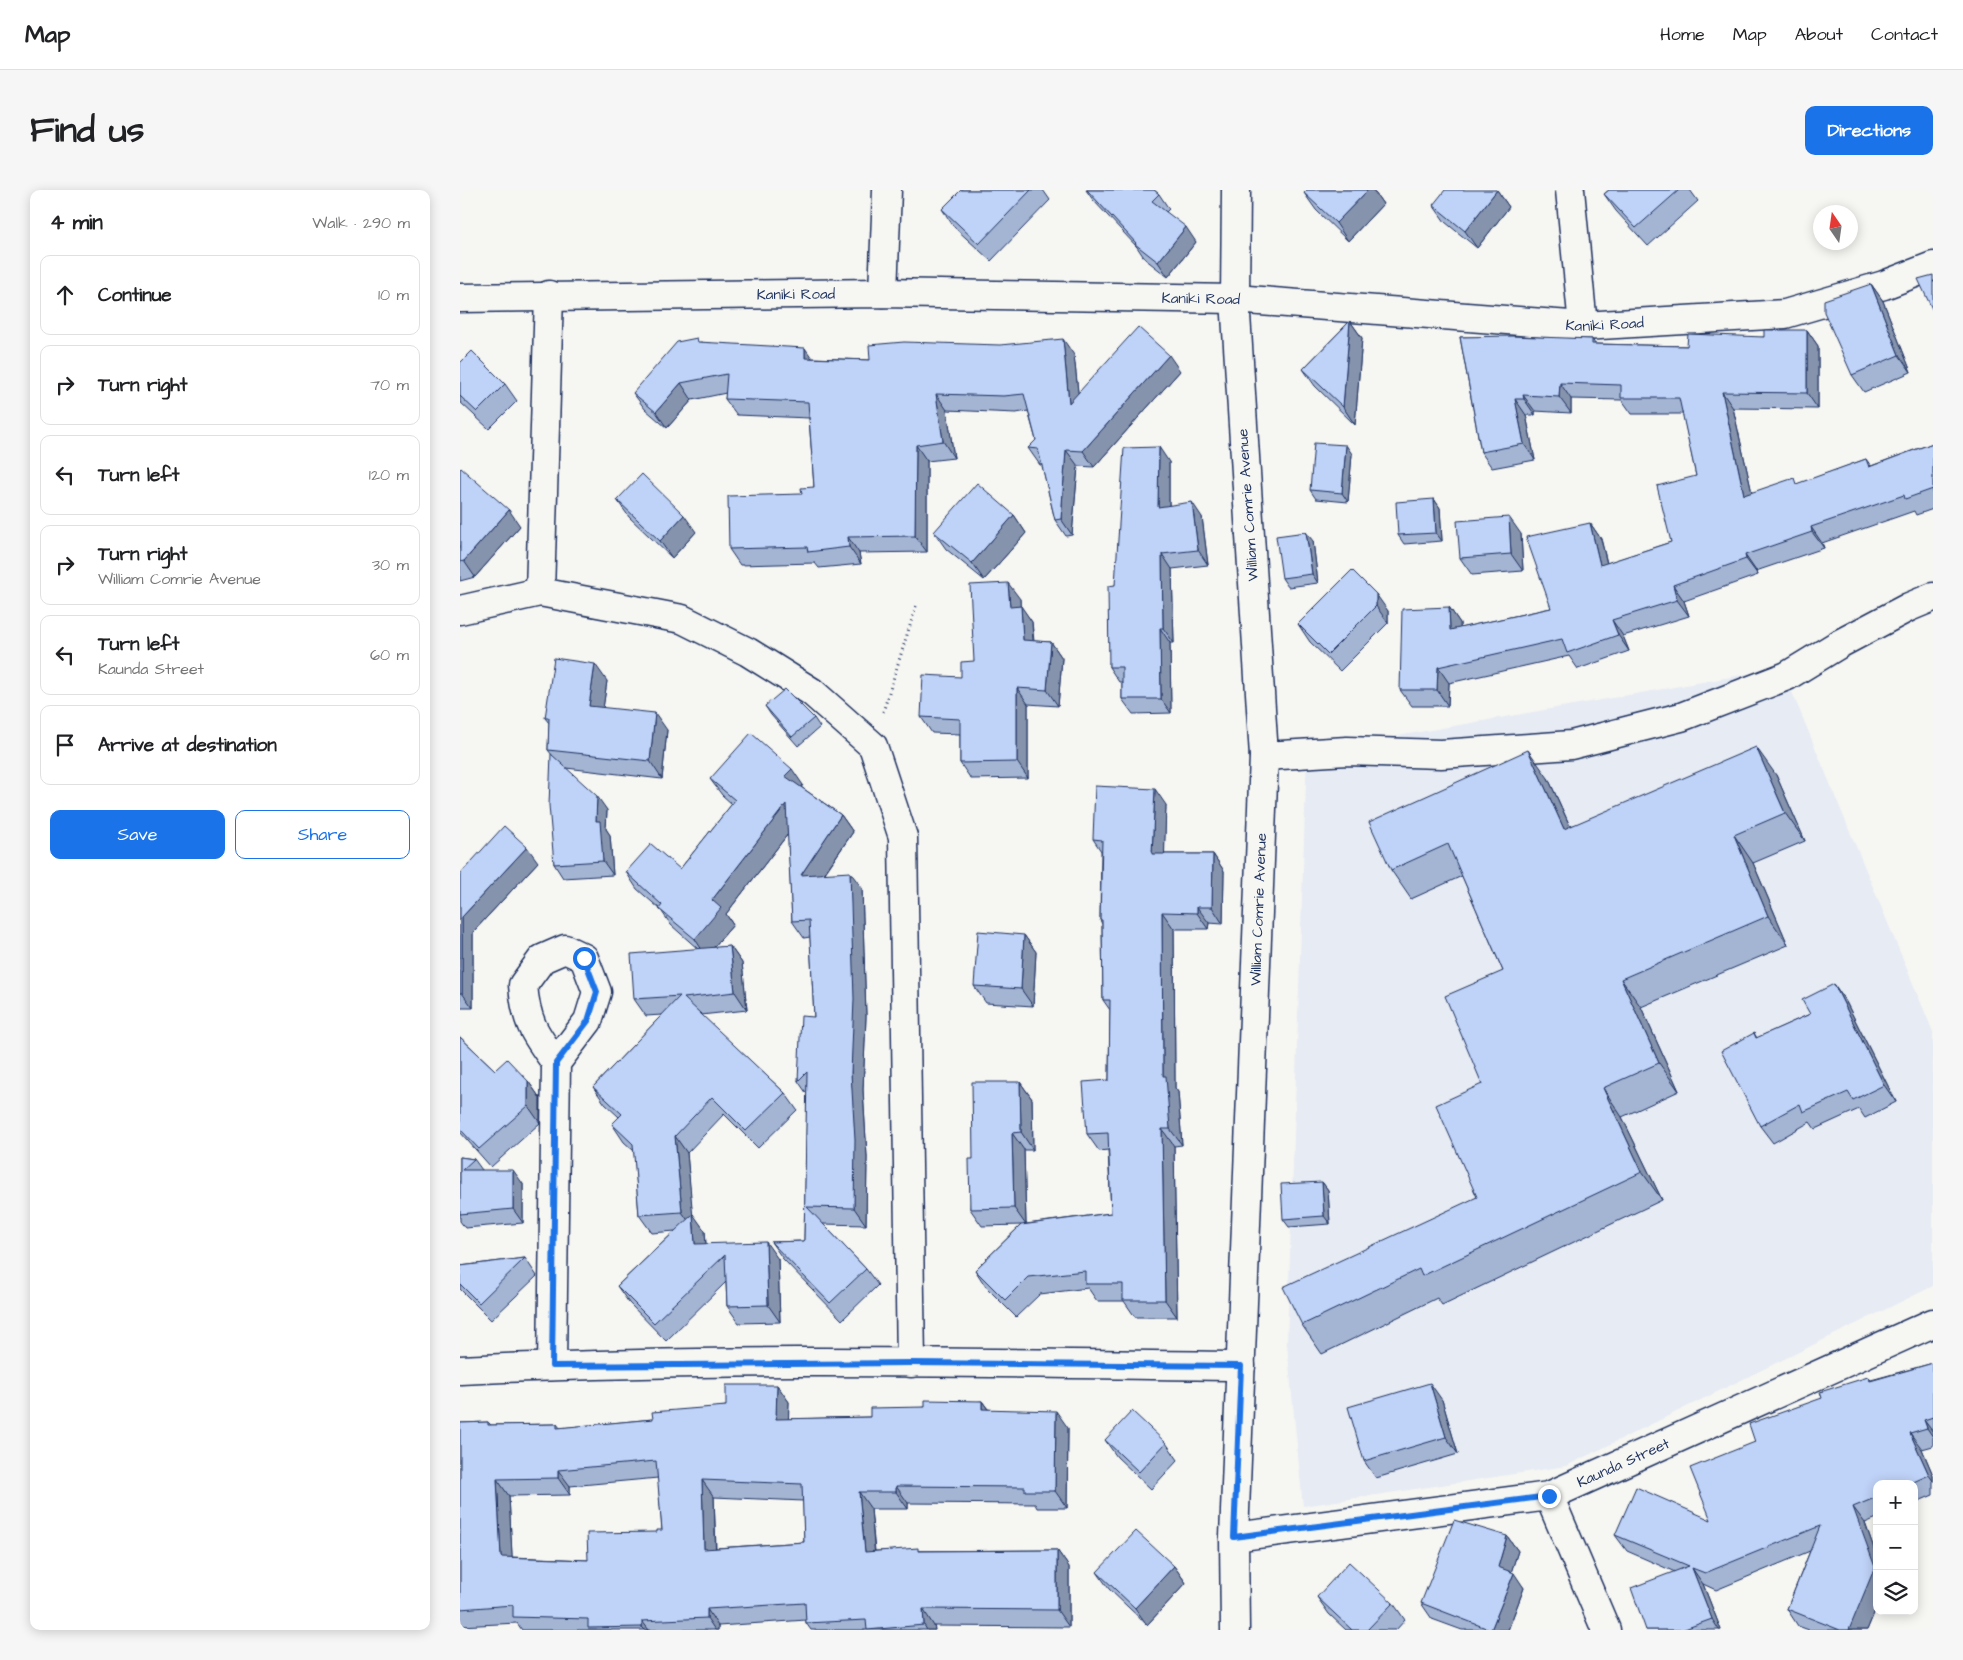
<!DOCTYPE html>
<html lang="en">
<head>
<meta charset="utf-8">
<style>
	body { margin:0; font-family:"Architects Daughter",sans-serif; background:#f6f6f6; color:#202124 }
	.controls { position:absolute; right:15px; bottom:15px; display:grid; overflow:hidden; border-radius:10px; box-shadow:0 2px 12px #0003 }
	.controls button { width:45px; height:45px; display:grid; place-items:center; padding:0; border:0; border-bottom:1px solid #e0e0e0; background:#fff; color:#202124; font:25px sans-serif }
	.compass { position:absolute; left:1353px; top:15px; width:45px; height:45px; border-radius:50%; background:#fff; box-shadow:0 2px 12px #0003; rotate:347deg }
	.stop { position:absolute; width:15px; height:15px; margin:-11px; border:4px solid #1a73e8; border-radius:50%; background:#fff }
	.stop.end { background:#1a73e8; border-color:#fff; box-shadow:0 1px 5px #0008 }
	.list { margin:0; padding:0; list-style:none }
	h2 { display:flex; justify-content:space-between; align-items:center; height:65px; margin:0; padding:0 20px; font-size:21px }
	h2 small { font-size:16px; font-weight:400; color:#757577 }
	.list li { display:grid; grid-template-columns:32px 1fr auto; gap:15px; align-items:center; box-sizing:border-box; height:80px; margin:0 10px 10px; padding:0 10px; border:1px solid #e0e0e0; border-radius:10px }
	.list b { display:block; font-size:19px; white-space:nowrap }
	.list p { margin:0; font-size:16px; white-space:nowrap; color:#757577 }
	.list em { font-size:16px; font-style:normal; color:#757577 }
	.actions { display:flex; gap:10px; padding:15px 20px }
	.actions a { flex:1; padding:11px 0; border:1px solid #1a73e8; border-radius:10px; text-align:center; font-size:18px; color:#1a73e8 }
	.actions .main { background:#1a73e8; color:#fff }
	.icon { flex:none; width:28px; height:28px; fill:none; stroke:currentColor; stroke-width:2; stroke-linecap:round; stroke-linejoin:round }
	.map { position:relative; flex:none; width:1473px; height:1440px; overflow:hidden; border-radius:10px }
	header { display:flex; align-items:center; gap:30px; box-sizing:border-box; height:70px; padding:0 25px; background:#fff; border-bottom:1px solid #e0e0e0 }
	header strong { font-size:24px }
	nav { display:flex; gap:28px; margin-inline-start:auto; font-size:18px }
	.intro { display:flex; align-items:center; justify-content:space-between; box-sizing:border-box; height:120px; padding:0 30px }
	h1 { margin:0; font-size:35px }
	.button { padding:12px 22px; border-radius:10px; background:#1a73e8; color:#fff; font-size:18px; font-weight:700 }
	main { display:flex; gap:30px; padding:0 30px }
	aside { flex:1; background:#fff; border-radius:10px; box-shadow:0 2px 12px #0003 }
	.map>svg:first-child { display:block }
	.built { fill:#e6ebf4 }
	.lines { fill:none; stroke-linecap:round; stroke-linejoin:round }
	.minor-casing { stroke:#1b2f5e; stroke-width:31 }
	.path { stroke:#1b2f5e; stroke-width:3; stroke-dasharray:1 4; stroke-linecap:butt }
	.minor { stroke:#f6f6f2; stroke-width:28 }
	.wall { fill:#a4b5d4; stroke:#1b2f5e; fill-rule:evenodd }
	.shaded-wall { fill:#8693ad; stroke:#1b2f5e }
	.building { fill:#bfd2f7; stroke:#1b2f5e; fill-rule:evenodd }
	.route { stroke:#1a73e8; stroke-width:6 }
	.labels { text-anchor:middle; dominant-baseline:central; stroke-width:5; stroke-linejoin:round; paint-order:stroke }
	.street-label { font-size:15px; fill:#1b2f5e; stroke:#f6f6f2 }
</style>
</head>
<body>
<header>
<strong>Map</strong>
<nav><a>Home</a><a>Map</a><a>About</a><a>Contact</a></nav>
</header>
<div class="intro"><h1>Find us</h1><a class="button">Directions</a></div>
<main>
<aside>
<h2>4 min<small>Walk · 290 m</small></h2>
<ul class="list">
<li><svg class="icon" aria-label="ahead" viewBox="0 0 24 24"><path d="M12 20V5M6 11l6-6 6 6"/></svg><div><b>Continue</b></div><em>10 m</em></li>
<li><svg class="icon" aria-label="right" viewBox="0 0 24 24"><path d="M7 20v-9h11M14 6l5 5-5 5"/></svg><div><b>Turn right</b></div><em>70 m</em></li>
<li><svg class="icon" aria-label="left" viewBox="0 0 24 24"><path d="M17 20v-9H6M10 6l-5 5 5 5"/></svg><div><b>Turn left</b></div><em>120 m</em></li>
<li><svg class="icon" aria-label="right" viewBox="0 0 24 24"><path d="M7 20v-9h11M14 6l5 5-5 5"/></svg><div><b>Turn right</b><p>William Comrie Avenue</p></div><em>30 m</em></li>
<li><svg class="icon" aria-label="left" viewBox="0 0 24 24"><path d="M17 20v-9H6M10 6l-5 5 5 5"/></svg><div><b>Turn left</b><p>Kaunda Street</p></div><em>60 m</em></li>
<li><svg class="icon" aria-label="arrive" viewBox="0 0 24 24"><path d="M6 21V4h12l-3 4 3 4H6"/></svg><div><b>Arrive at destination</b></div></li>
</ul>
<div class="actions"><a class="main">Save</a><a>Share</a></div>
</aside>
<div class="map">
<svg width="1473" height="1440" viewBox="0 0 1473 1440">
	<rect width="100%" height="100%" fill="#f6f6f2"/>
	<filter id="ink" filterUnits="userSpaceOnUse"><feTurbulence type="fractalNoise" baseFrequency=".02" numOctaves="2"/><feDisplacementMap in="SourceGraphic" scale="10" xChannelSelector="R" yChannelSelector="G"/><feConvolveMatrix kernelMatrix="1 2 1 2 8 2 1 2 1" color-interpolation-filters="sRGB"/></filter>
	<g filter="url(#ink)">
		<path class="built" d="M1322 478 1473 842V1096L1106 1276 843 1316 827 1154 847 562Z"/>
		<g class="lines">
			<defs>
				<g id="minor">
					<path d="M1110 0 1123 136"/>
					<path d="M423 103 427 0"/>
					<path id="s1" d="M0 108 423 103 775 109 1123 136 1325 124 1424 95 1473 76"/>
					<path d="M80 402 89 105"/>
					<path d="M0 420 80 402 222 429 288 462 352 502 413 556 443 647 451 1173"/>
					<path d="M804 566 887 561 981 564 1111 555 1221 527 1327 486 1381 453 1449 417 1473 407"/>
					<path d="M92 1176 96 873 128 831 137 802 124 768 105 759 82 769 63 795C66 832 74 843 96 873"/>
					<path d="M0 1180C260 1167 521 1173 781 1176"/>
					<path d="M1089 1306 1146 1440"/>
					<path id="s2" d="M774 1347 1089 1306 1473 1133"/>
					<path id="s3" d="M775 1440 774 1347 804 566 775 109 776 0"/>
				</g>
			</defs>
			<use href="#minor" class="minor-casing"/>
			<path class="path" d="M423 522 456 416"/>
			<use href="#minor" class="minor"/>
		</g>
		<path class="wall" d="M501 0H583L590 10 531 71 494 37 482 19Z
			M626 0H694L699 4 709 19 706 22 736 52 708 87 685 69 677 57 633 10Z
			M847 0H913L923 14 888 51 856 20 844 3Z
			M1037 0 1049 17 1017 58 985 32 973 15Z
			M1149 0H1230L1238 11 1188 56 1156 21 1144 4Z
			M1411 94 1423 111 1451 182 1404 202 1392 185Z
			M890 131 902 148 895 235 855 196 843 179Z
			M1347 140 1358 156V219L1273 218 1292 303 1338 294 1406 269 1411 276 1473 253V319L1456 325 1454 321 1362 353 1364 358 1296 381 1298 385 1224 411 1229 426 1163 446 1169 461 1118 479 1109 466 989 493 988 516H952L940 500 989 417 1000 433V438L1091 418 1130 333 1141 349 1147 373 1211 352 1236 286 1223 224H1172L1162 210 1111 209V223L1075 221V225H1066L1075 270 1032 278 1021 262 1000 147 1132 149 1135 154 1227 156 1304 147Z
			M240 152 352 168 410 170 614 165 618 203 720 181 634 277 618 276 612 345 606 346 595 330 582 275H580L568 258 576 250 568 221 556 223 487 220 494 268 467 271V362L399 363 401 374 359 378 355 373 280 375 269 359 342 304 354 297 349 228 277 225 265 209 266 203 232 210 207 238 185 219 173 203Z
			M0 173 45 194 57 211 29 239 0 212Z
			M892 264 888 312 856 309 850 300Z
			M709 272V315L742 327 748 375 712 379 714 453H710L711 523 673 524 662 509V492H659L649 477 655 395Z
			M0 279 60 336 15 387 0 391Z
			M974 309 980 318 982 351 944 354 938 345Z
			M157 310 236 342 212 368 169 327Z
			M554 325 566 343 524 390 486 359 474 342Z
			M1061 344 1063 381 1012 385 1000 368Z
			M853 351 858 393 828 397 822 388Z
			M892 380 928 421V433L880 481 850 452 838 434Z
			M560 409V416L572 432 574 451 591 452 602 468 598 516 568 514V588L511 589 500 573V544L472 543 461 527 501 487 514 471Z
			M147 491 143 518 207 540 202 589 106 578 147 620 146 639 150 645 153 685 103 688 94 674 92 565 88 560 89 533 85 528Z
			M305 516 354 528 360 537 338 556 311 525Z
			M1316 585 1345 651 1293 673 1328 755 1181 817 1219 901 1162 927 1202 1010 982 1115 977 1108 862 1164 842 1135 1017 1007 1022 894 1043 781 1002 686 951 709 931 680 1088 588 1110 636Z
			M250 589 343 595 341 597 381 625 393 642 365 683 402 698 406 826 403 900 407 967 406 1035 363 1034 406 1079 418 1095 382 1130 323 1069 311 1052 344 1051 347 904 338 891 354 827 350 747 344 748 332 731 328 644 266 724 273 735 253 758 270 756 282 773 287 820 241 825 325 903 337 920 298 958 264 924 227 963 232 1024 245 1041 246 1054 318 1069 320 1132 279 1133 267 1116 266 1092 206 1151 169 1113 157 1096 215 1041 192 1043 179 1025 174 961 164 952 152 934 159 927 145 914 133 897 202 825 186 826 174 809 238 759 211 735 200 719 177 699 166 682 220 679 272 614 262 605Z
			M706 615 704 664H753L764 681 763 734 749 733 748 739H714L715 898 718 902 722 955 714 956 717 1127H675L664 1111H637L628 1098 580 1104 556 1127 526 1097 515 1080 561 1035 522 1036 510 1019 513 969 560 892 572 909 573 960H564L566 1034 651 1023 648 960 639 961 627 944 649 890 650 820 643 810 642 734 640 730 641 661 633 649Z
			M78 672 13 742V818H0V684Z
			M564 745 576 762 573 816 526 813 514 796Z
			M1374 794 1386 812 1436 912 1405 928 1399 919 1355 939 1350 932 1313 953 1300 936 1294 843 1297 848 1350 824Z
			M0 847 35 880 68 891 80 908V933L31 977 0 942Z
			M0 967 14 969 22 980 63 994V1033L5 1038 0 1031Z
			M862 992 868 1000 870 1034 829 1037 823 1029Z
			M65 1068 77 1086 31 1130 0 1099V1076Z
			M1473 1173V1256L1462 1259 1473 1285V1305L1454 1313V1294H1417V1328L1405 1333 1417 1367V1416L1407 1440H1349L1338 1436 1327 1419 1350 1361 1256 1400 1243 1394 1261 1440H1186L1215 1382 1167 1361 1155 1345 1251 1330 1295 1252 1362 1208 1408 1187 1411 1190Z
			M317 1195 329 1212 328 1229 410 1227 465 1217 522 1211 528 1219 608 1238 607 1318H577L575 1314 448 1313V1319H411L415 1361 597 1360 609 1377V1437L474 1436 475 1440H351L346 1433V1430L258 1436V1440H62L57 1433 0 1436V1233L28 1232 31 1235 97 1234 100 1238 193 1229 266 1216ZM198 1288 202 1340 128 1370 52 1367 49 1306 110 1305V1296ZM254 1307 343 1311 344 1352 256 1358Z
			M982 1210 998 1264 916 1288 904 1271Z
			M645 1250 706 1253 718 1270 691 1299 657 1267Z
			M1047 1346 1058 1361 1051 1382 1064 1398 1048 1440H1002L972 1429 961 1413Z
			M714 1376 726 1393 687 1435 649 1399 637 1382Z
			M857 1407 933 1413 945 1430 936 1440H886L869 1424Z"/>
		<path class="shaded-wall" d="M908 0H913L923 14 888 51 876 33Z
			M1037 0 1049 17 1017 58 1005 41Z
			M726 37 736 52 708 87 698 72Z
			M1411 94 1423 111 1451 182 1439 165Z
			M890 131 902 148 895 235 883 217Z
			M1347 140 1358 156V219L1347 203Z
			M603 149 614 165 621 229 609 213Z
			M345 158 356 174 345 168Z
			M709 165 720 181 634 277 623 261Z
			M221 193 232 210 207 238 196 222Z
			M1100 193 1111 209V223L1099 207Z
			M1262 202 1273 218 1296 321 1284 305Z
			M476 204 487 220 494 268 483 251Z
			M1063 205 1075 221V225L1064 209Z
			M1055 209 1066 225 1075 270 1064 254Z
			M456 255 467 271V362L455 346Z
			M886 255 892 264 888 312 882 303Z
			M699 257 709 272V331L698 317Z
			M606 260 618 276 612 345 601 329Z
			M974 309 980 318 982 351 976 343Z
			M732 312 742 327 748 375 738 360Z
			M49 320 60 336 15 387 4 371Z
			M224 325 236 342 212 368 200 351Z
			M554 325 566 343 524 390 512 373Z
			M1049 327 1061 344 1063 381 1051 364Z
			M1130 333 1141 349 1151 391 1140 375Z
			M1351 337 1362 353 1364 358 1352 342Z
			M846 342 853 351 858 393 852 384Z
			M388 347 399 363 401 374 389 357Z
			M702 364 712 379 714 453 703 438Z
			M1285 365 1296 381 1298 385 1286 369Z
			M548 393 560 409 561 433 550 417Z
			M1213 395 1224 411 1229 426 1217 410Z
			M916 404 928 421V433L916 416Z
			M561 416 572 432 574 466 563 450Z
			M989 417 1000 433 1001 456 990 440Z
			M1152 430 1163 446 1169 461 1158 445Z
			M700 438 710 453 711 523 701 509Z
			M591 452 602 468 598 516 587 500Z
			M135 474 147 491 141 533 129 516Z
			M978 477 989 493 988 516 977 500Z
			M557 498 568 514V588L557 572Z
			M195 523 207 540 202 589 190 571Z
			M1296 557 1316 585 1345 651 1325 623Z
			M1068 560 1088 588 1124 667 1104 639Z
			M332 579 343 595 337 603 325 586Z
			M695 599 706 615 704 680 692 664Z
			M137 606 147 620 146 639 150 645 153 685 143 671 136 631Z
			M326 614 338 631 266 724 273 735 246 766 235 749 252 710Z
			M381 625 393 642 352 701 341 685Z
			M1274 645 1293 673 1328 755 1308 726Z
			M67 657 78 672 13 742V818L2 803V727Z
			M753 664 764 681 763 734 752 717Z
			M390 682 402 698 406 826 403 900 407 967 406 1035 394 1018 391 883Z
			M737 717 749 733 748 739 737 723Z
			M702 722 714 739 715 898 718 902 722 955 710 939 703 886Z
			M564 745 576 762 573 816 561 799Z
			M270 756 282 773 287 820 275 802Z
			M1161 789 1181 817 1219 901 1199 873Z
			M1374 794 1386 812 1436 912 1424 895Z
			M68 891 80 908V933L68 916Z
			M560 892 572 909 573 960 561 942Z
			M1143 898 1162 927 1202 1010 1182 982Z
			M702 939 714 956 717 1127 705 1110Z
			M552 943 564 960 566 1035 554 1018Z
			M215 946 227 963 234 1039 222 1022Z
			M53 980 63 994V1033L53 1019Z
			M862 992 868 1000 870 1034 864 1026Z
			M233 1024 245 1041 247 1071 235 1054Z
			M306 1052 318 1069 320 1132 308 1115Z
			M970 1193 982 1210 998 1264 986 1247Z
			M317 1195 329 1212 328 1246 316 1229Z
			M522 1211 534 1228 522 1219Z
			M596 1221 608 1238 607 1318 595 1301Z
			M1464 1230 1473 1242V1247L1467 1238Z
			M1450 1243 1462 1259 1473 1285V1291L1469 1285Z
			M98 1280 110 1296V1305L98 1288Z
			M37 1289 49 1306 53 1384 41 1367Z
			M242 1290 254 1307 256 1375 244 1359Z
			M436 1296 448 1313V1319L436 1302Z
			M399 1302 411 1319 416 1379 405 1362Z
			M1393 1317 1405 1333 1417 1367V1416L1407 1440H1389Z
			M1047 1346 1058 1361 1048 1392 1038 1377Z
			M597 1360 609 1377V1437L597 1420Z
			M714 1376 726 1393 687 1435 675 1418Z
			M1232 1378 1243 1394 1261 1440H1259L1252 1429Z
			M1054 1383 1064 1398 1048 1440H1031Z
			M247 1419 258 1436V1440H255L247 1428Z
			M463 1419 474 1436 475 1440H467L464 1435Z
			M182 1431 189 1440H185L182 1437Z"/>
		<path class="building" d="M501 0H571L519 54 482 19Z
			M627 0H694L699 4 692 11 726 37 698 72 675 54 676 53Z
			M847 0H908L876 33 844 3Z
			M985 0H1037L1005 41 973 15Z
			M1149 0H1219L1176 38 1144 4Z
			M1473 85V121L1458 89Z
			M1411 94 1439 165 1392 185 1364 122V110Z
			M890 131 883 217 843 179Z
			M678 137 709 165 623 261 606 260 601 329 595 330 578 259 568 258 576 250 564 204 544 206 476 204 483 251 456 255 455 346 388 347 389 357 348 362 347 357 269 359 268 306 342 304 341 298 354 297 348 212 265 209 267 184 221 193 196 222 173 203 217 152 237 148 238 152 345 158V168L410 170 409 155 444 152 540 155 603 149 609 213Z
			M1304 140H1347V203L1262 202 1284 305 1334 288 1336 294 1406 269 1409 277 1473 253V299L1445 309 1444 305 1351 337 1352 342 1285 365 1286 369 1213 395 1217 410 1152 430 1158 445 1107 463 1102 449 978 477 977 500H940L942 419 989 417 990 440 1091 418 1066 347 1130 333 1140 375 1211 352 1197 296 1236 286 1219 208H1161V195L1100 193 1099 207 1063 205 1064 209H1055L1064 254 1021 262 1000 147 1052 146 1132 149V154L1227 156 1228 144 1304 147Z
			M12 161 45 194 17 222 0 206V173Z
			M854 253 886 255 882 303 850 300Z
			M699 257 698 317 732 312 738 360 702 364 703 438H700L701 509H662V477H649L648 396 655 395 664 258Z
			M1 278 49 320 4 371 0 372V279Z
			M182 284 224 325 200 351 157 310Z
			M517 293 554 325 512 373 474 342Z
			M974 309 976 343 938 345 936 312Z
			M1049 327 1051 364 1000 368 997 331Z
			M846 342 852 384 822 388 816 346Z
			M892 380 916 404V416L868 464 838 434Z
			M548 393 550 417 561 416 563 450 591 452 587 500 557 498V572L500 573V529L461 527 463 485 501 487V472L514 471 510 395Z
			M94 468 135 474 129 516 195 523 190 571 88 560 89 528H85Z
			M325 499 354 528 332 547 305 516Z
			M291 543 332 579 325 586 381 625 341 685 390 682 394 809 391 883 395 950 394 1018 347 1017 406 1079 370 1113 311 1052 344 1051 347 882 338 891 341 826 354 827 349 730 332 731 326 614 252 710 261 718 235 749 199 719 202 715 166 682 191 654 220 679 275 610 250 589Z
			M1296 557 1325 623 1274 645 1308 726 1161 789 1199 873 1143 898 1182 982 962 1086 959 1079 842 1135 823 1097 1017 1007 976 915 1022 894 985 806 1043 781 988 654 931 680 909 632 1068 560 1104 639Z
			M91 564 137 606 136 631H140L143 671 94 674 89 615Z
			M635 596 695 599 692 664H753L752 717H737V723L702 722 703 886H706L710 939H702L705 1110H663V1094H625V1081L568 1087 545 1110 515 1080 561 1035 651 1023 648 943 627 944 623 892 649 890 650 810H643L642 730H640L642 650 633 649Z
			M44 636 67 657 2 727V803H0V684Z
			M518 741 564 745 561 799 514 796Z
			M270 756 275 802 224 808 325 903 286 941 252 907 215 946 222 1022 179 1025 173 954 152 934 162 924 133 897 220 806 174 809 171 764Z
			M1374 794 1424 895 1393 910 1388 902 1343 922 1340 914 1300 936 1261 861 1294 843 1296 848 1350 824 1342 810Z
			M0 847 35 880 47 869 68 891V916L19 959 0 939Z
			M512 892H560L561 942 552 943 554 1018 510 1019 509 969H513Z
			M0 967 14 969 2 980H53V1019L0 1024Z
			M862 992 864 1026 823 1029 821 994Z
			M233 1024 235 1054 306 1052 308 1115 267 1116 265 1065 194 1133 157 1096Z
			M65 1068 19 1113 0 1094V1076Z
			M1473 1173V1227L1464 1230 1467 1238 1450 1243 1469 1285 1449 1294H1417V1307L1393 1317 1415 1377 1389 1440H1380L1327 1419 1360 1336 1245 1383 1232 1378 1252 1429 1222 1440H1186L1171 1398 1229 1376 1155 1345 1176 1297 1251 1330 1230 1278 1295 1252 1289 1234 1362 1208 1360 1202 1408 1187 1410 1191Z
			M970 1193 986 1247 904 1271 888 1217Z
			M266 1195H317L316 1229 410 1227V1218L465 1217V1210L522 1211V1219L596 1221 595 1301H565V1297L436 1296V1302H399L405 1362 458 1358V1361L597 1360V1420L463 1419 464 1435 407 1440 406 1430 346 1433 345 1413 247 1419V1428L182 1431V1437L128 1438V1429L53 1427V1415L0 1419V1233L28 1232V1235L97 1234V1238L193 1229 192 1222 266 1216ZM196 1271 202 1340H197V1342L127 1343 128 1370 41 1367 37 1289 98 1288V1280ZM242 1290 342 1294 344 1352 244 1359Z
			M672 1221 706 1253 679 1282 645 1250Z
			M994 1330 1047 1346 1038 1377 1054 1383 1031 1440 961 1413Z
			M676 1341 714 1376 675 1418 637 1382Z
			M889 1372 933 1413 907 1440H892L857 1407Z"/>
	</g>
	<g class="lines" filter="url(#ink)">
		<path class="route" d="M124 768 137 802 128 831 96 873 92 1176 451 1173 781 1176 774 1347 1089 1306"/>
	</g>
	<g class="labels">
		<g class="street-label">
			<text stroke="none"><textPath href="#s1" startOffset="336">Kaniki Road</textPath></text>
			<text stroke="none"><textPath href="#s1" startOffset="741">Kaniki Road</textPath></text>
			<text stroke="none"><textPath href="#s1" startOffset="1146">Kaniki Road</textPath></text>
			<text transform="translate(788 315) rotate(-94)">William Comrie Avenue</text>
			<text stroke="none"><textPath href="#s3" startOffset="721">William Comrie Avenue</textPath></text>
			<text stroke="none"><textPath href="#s2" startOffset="399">Kaunda Street</textPath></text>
		</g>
	</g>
</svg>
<div class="controls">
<button>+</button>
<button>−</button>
<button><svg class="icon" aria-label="layers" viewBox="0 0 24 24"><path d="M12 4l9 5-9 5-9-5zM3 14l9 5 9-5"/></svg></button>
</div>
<svg class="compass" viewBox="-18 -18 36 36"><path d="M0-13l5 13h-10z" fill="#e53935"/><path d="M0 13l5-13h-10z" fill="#757577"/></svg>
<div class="stop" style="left:124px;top:768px"></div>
<div class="stop end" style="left:1089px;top:1306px"></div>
</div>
</main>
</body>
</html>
